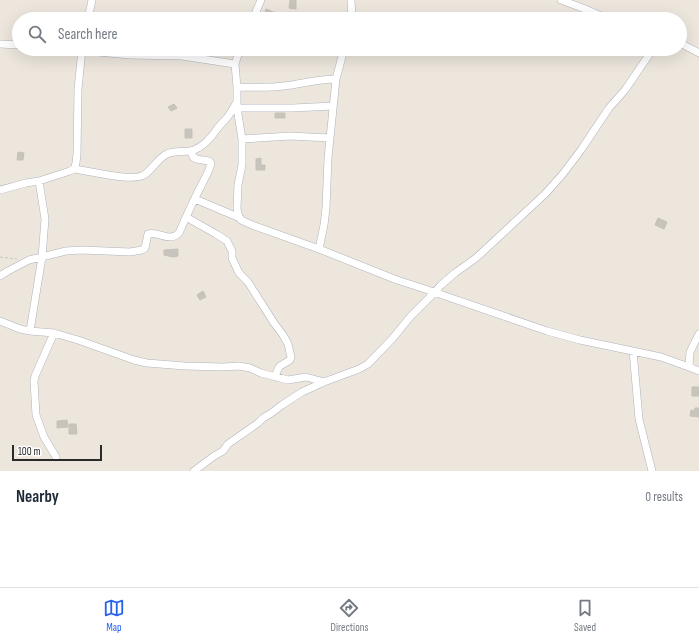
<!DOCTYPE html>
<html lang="en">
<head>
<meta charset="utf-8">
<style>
	body { margin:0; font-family:"Sofia Sans Condensed",sans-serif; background:#f6f6f7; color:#1f2937 }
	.scale { position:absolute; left:12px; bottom:10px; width:90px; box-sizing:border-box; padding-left:4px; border:2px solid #2a2a2a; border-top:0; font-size:11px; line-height:14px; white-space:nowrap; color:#2a2a2a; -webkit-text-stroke:3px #fff; paint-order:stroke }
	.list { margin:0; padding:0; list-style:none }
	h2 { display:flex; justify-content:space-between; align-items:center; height:52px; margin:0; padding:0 16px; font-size:17px }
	h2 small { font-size:13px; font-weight:400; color:#747a83 }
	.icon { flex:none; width:22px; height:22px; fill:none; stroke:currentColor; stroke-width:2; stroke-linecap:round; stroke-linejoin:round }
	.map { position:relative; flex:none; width:699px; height:471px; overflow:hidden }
	.search { position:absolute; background:#fff; box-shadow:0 4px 16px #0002; left:12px; right:12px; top:12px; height:44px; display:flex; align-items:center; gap:10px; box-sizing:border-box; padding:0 14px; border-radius:22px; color:#747a83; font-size:15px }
	.sheet { height:116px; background:#fff }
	nav { display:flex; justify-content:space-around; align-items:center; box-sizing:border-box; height:56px; border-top:1px solid #e0e1e3; background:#fff; font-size:11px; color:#747a83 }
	nav a { display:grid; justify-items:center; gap:2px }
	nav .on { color:#2563eb }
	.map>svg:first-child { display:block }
	.building { fill:#c7c3bd; stroke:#c7c2b7 }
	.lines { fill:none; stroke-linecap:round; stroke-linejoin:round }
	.street-casing { stroke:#b0b3bd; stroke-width:8 }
	.path { stroke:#c8c8c8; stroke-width:1; stroke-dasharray:3 2; stroke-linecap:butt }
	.street { stroke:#fff; stroke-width:7 }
</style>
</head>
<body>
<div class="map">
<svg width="699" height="471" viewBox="0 0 699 471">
	<rect width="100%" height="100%" fill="#ece6dd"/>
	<path class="building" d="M290 0H296V9L289 8Z
		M266 9 276 13 274 19 264 15Z
		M174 104 177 108 171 111 168 107Z
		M275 113H285V118H275Z
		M185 129H192V138H185Z
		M18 152 24 153 23 160H17Z
		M261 158V165H265V170H256V159Z
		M658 218 667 222 664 229 655 225Z
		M178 249V256L173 257 164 255V250Z
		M203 291 206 297 200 300 197 295Z
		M692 387H699V396H692Z
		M695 408H699V417L690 416 691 410 694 411Z
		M67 420 68 427 57 428V421Z
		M69 424H76L77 434H69Z"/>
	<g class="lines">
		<defs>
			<path id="street" d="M351 0 352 19
				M561 0 585 9 608 19
				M88 19 92 0
				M253 19 261 0
				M680 43 699 53
				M0 44 19 45
				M66 49 130 55 182 56 235 64
				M240 49 235 64 237 87V108L242 139V165L238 185 237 208 238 214 241 220 252 225 319 249 397 280 422 288 547 331 580 340 661 357 689 367 699 371
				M237 87C253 87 268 88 284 86 301 84 318 79 336 79
				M237 108H293L333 106
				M242 139 290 136 330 138
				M74 169C90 171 132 182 144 175 153 169 158 158 167 154 176 150 185 153 194 150 204 146 211 138 217 129 219 126 222 123 225 120 230 115 233 108 237 102
				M0 190 26 183 39 181 70 171 74 169 76 163 77 154 78 89 82 49
				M195 199 240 218
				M186 217 216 234 227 241 232 251V258L239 273 248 282 274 323 283 335 288 344 291 357 290 360 280 366 278 369 275 377
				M319 249 324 225 326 208 328 158 336 79 344 49
				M0 276 8 271 29 260 66 251 82 250 130 252 142 250 145 248 148 234C160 231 169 243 179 233 186 217 193 201 201 186 205 177 209 173 211 163L209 161 196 159 193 157 191 151
				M0 321 20 329 30 331 54 333 78 340 134 360 147 363 185 366 223 367 239 366 250 368 261 373 288 380 306 377 324 382
				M30 331 42 257 45 219 39 181
				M54 333 35 376 34 381 36 415 44 437 56 457
				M633 351 639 419 652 471
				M689 367 690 352 699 334
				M194 471 214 456 223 451 228 444 258 423 263 418 270 414 282 405 302 392 324 382 359 369 368 364 393 338 410 317 434 293 441 285 455 273 476 258 545 194 562 175 581 150 609 108 625 90 642 65 653 49"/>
		</defs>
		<use href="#street" class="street-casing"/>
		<path class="path" d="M0 257 17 259"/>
		<use href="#street" class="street"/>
	</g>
</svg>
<div class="scale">100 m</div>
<div class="search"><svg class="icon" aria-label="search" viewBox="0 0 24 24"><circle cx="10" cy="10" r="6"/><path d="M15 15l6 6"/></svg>Search here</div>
</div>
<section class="sheet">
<h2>Nearby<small>0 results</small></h2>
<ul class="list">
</ul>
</section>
<nav>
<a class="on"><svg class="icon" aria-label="map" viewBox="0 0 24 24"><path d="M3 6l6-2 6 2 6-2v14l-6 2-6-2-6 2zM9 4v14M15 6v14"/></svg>Map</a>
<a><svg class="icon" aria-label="directions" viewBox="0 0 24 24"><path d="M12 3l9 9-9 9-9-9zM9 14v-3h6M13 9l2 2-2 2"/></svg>Directions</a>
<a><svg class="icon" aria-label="saved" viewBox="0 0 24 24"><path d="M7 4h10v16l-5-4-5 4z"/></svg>Saved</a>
</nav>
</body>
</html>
